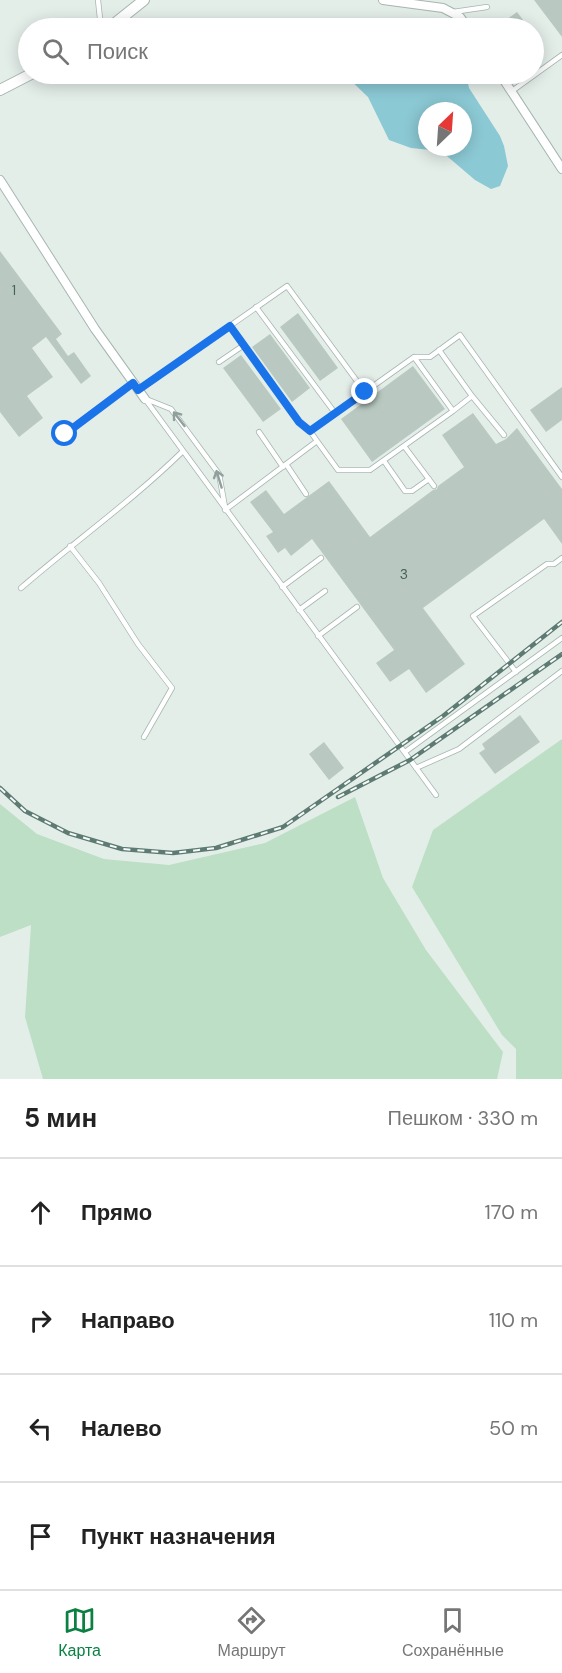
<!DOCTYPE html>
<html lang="ru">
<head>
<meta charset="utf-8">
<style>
	body { margin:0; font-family:"DM Sans",sans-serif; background:#f2f2f2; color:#222 }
	.compass { position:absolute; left:418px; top:102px; width:54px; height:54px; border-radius:50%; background:#fff; box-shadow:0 3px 15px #0003; rotate:25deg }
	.stop { position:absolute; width:18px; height:18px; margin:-14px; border:4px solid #1a73e8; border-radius:50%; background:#fff }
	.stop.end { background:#1a73e8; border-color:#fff; box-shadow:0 2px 6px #0008 }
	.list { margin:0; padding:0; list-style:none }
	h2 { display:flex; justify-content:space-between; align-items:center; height:78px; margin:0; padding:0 24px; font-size:26px }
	h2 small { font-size:20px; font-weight:400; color:#767676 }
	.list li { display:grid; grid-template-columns:39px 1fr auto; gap:18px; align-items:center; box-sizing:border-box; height:108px; padding:0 24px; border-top:2px solid #e0e0e0 }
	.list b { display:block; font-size:22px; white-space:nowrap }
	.list em { font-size:20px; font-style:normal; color:#767676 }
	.icon { flex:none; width:33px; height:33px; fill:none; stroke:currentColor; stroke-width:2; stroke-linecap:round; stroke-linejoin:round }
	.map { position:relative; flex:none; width:562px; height:1079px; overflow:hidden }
	.search { position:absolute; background:#fff; box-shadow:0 3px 15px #0003; left:18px; right:18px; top:18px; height:66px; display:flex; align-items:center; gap:15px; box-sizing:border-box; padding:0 21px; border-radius:33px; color:#767676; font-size:22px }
	.sheet { height:510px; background:#fff }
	nav { display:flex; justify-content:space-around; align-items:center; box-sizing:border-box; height:84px; border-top:2px solid #e0e0e0; background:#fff; font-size:16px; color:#767676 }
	nav a { display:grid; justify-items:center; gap:3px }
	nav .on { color:#0b8043 }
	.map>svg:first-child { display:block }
	.green { fill:#bcdfc5 }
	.water { fill:#8bc9d4; fill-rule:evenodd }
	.building { fill:#b9c9c2 }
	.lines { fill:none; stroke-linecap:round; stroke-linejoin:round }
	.service-casing { stroke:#a6b6b0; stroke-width:6 }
	.minor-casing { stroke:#a6b6b0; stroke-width:10 }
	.tertiary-casing { stroke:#a6b6b0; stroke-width:12 }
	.service { stroke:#fff; stroke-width:4.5 }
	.minor { stroke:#fff; stroke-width:8 }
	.tertiary { stroke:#fff; stroke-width:10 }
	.rail-casing { stroke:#5d7b73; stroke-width:4.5 }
	.rail { stroke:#f5faf7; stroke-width:2; stroke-dasharray:7; stroke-linecap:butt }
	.oneway { stroke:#90a09c }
	.route { stroke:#1a73e8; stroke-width:8 }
	.labels { text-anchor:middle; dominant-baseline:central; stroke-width:6; stroke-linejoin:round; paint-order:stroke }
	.number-label { font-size:14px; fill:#48625a }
</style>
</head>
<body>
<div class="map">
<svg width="562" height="1079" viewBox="0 0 562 1079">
	<rect width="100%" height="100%" fill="#e4eee9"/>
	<path class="green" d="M562 739V1079H516V1049L502 1035 412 887 433 830Z
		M355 797 383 878 426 950 503 1052 497 1079H43L25 1017 31 925 0 937V804L37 834 104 859 169 865 265 843Z"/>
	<path class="water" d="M370 18 424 23 433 28H349L354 21Z
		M344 74H466L469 88 500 136 504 146 508 166 500 186 491 189 475 180 441 151 411 148 389 140 368 97ZM427 111H463V147H427Z"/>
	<path class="building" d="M534 0H562V37Z
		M517 12 527 25 522 28H495Z
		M0 251 62 334 56 339 68 356 74 352 91 376 81 384 46 337 32 348 53 377 27 396 43 418 19 437 0 412Z
		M298 313 338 368 320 381 280 327Z
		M270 334 310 388 292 402 252 347Z
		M241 355 281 409 263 422 223 368Z
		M413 366 445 409 372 462 341 419Z
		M562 387V420L546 432 530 410Z
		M473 413 496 444 506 439 517 428 562 489V544L544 519 423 608 465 664 426 693 409 669 390 682 376 663 394 650 312 539 291 556 285 548 278 553 266 536 273 532 250 502 266 490 284 514 329 481 370 537 433 490 437 489 438 486 464 467 442 435Z
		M520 715 540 742 495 774 479 753 485 749 482 744Z
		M324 742 344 768 329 780 309 754Z"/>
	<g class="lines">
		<defs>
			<path id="service" d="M98 0 101 28
				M453 12 487 7
				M512 91 562 55
				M256 307 335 413
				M230 326 299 422 310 431
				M439 350 472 396 453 411
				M414 357H430L460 335 562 477
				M219 362 244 345
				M138 390 287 286 365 392
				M472 396 504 435
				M145 399 436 795
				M146 399 171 409 219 474 225 507
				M259 432 283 467
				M65 433 133 383
				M404 446 434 486
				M384 461 405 491H412L429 479
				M286 464 306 494
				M225 510 317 441 338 470H370L453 411 414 357 310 431 317 441
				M70 546 99 583 138 644 172 688 144 737
				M282 587 321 558
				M21 588C74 542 132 501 182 452
				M299 610 325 591
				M318 636 357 607
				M516 672 473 616 547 564H554L562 558
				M405 752 562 638
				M416 768 459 749 562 671"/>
			<path id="minor" d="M383 0 443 8 460 17 468 28
				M500 74 562 169
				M0 180 95 329 145 399"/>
			<path id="tertiary" d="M109 28 144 0
				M0 90 31 74"/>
		</defs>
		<use href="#service" class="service-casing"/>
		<use href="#minor" class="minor-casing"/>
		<use href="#tertiary" class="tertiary-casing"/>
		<use href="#service" class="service"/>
		<use href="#minor" class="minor"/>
		<use href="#tertiary" class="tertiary"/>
		<defs>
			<path id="rail" d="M0 788 25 811 68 833 122 849 173 853 216 848 283 827 443 716 562 622
				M338 797 410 760 562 654"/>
		</defs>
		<use href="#rail" class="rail-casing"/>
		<use href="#rail" class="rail"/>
	</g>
	<defs><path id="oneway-shaft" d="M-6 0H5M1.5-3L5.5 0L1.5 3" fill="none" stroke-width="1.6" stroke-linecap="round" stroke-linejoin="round" transform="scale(1.5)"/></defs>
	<g class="oneway">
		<use href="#oneway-shaft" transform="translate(179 419) rotate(-128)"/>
		<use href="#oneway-shaft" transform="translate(219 479) rotate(-107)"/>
	</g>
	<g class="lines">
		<path class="route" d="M65 434 133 383 138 390 230 326 299 422 310 431 365 392"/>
	</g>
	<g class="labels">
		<g class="number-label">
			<text x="14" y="290">1</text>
			<text x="404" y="574">3</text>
		</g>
	</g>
</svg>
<svg class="compass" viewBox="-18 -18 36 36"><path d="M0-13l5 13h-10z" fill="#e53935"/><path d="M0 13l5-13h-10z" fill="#767676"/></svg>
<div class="stop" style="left:65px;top:434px"></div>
<div class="stop end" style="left:365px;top:392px"></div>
<div class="search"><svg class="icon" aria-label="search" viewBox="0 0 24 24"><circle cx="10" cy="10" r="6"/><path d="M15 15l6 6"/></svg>Поиск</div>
</div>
<section class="sheet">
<h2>5 мин<small>Пешком · 330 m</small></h2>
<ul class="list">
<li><svg class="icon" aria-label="ahead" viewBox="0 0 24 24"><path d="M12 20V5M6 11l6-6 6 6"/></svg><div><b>Прямо</b></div><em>170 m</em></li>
<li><svg class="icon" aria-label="right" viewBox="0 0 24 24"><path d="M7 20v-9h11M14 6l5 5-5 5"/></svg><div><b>Направо</b></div><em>110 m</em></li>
<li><svg class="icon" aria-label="left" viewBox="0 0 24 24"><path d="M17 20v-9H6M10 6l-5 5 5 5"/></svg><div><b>Налево</b></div><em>50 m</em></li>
<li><svg class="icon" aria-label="arrive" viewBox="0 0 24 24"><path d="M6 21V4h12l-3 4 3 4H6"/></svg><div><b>Пункт назначения</b></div></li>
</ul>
</section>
<nav>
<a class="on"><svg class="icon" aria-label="map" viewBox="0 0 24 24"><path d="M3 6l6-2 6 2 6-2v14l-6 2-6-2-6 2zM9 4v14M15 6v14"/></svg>Карта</a>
<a><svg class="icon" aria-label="directions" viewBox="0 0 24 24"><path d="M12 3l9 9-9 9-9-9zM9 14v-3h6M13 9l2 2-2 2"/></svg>Маршрут</a>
<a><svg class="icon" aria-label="saved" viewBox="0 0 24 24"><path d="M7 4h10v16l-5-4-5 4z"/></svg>Сохранённые</a>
</nav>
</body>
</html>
